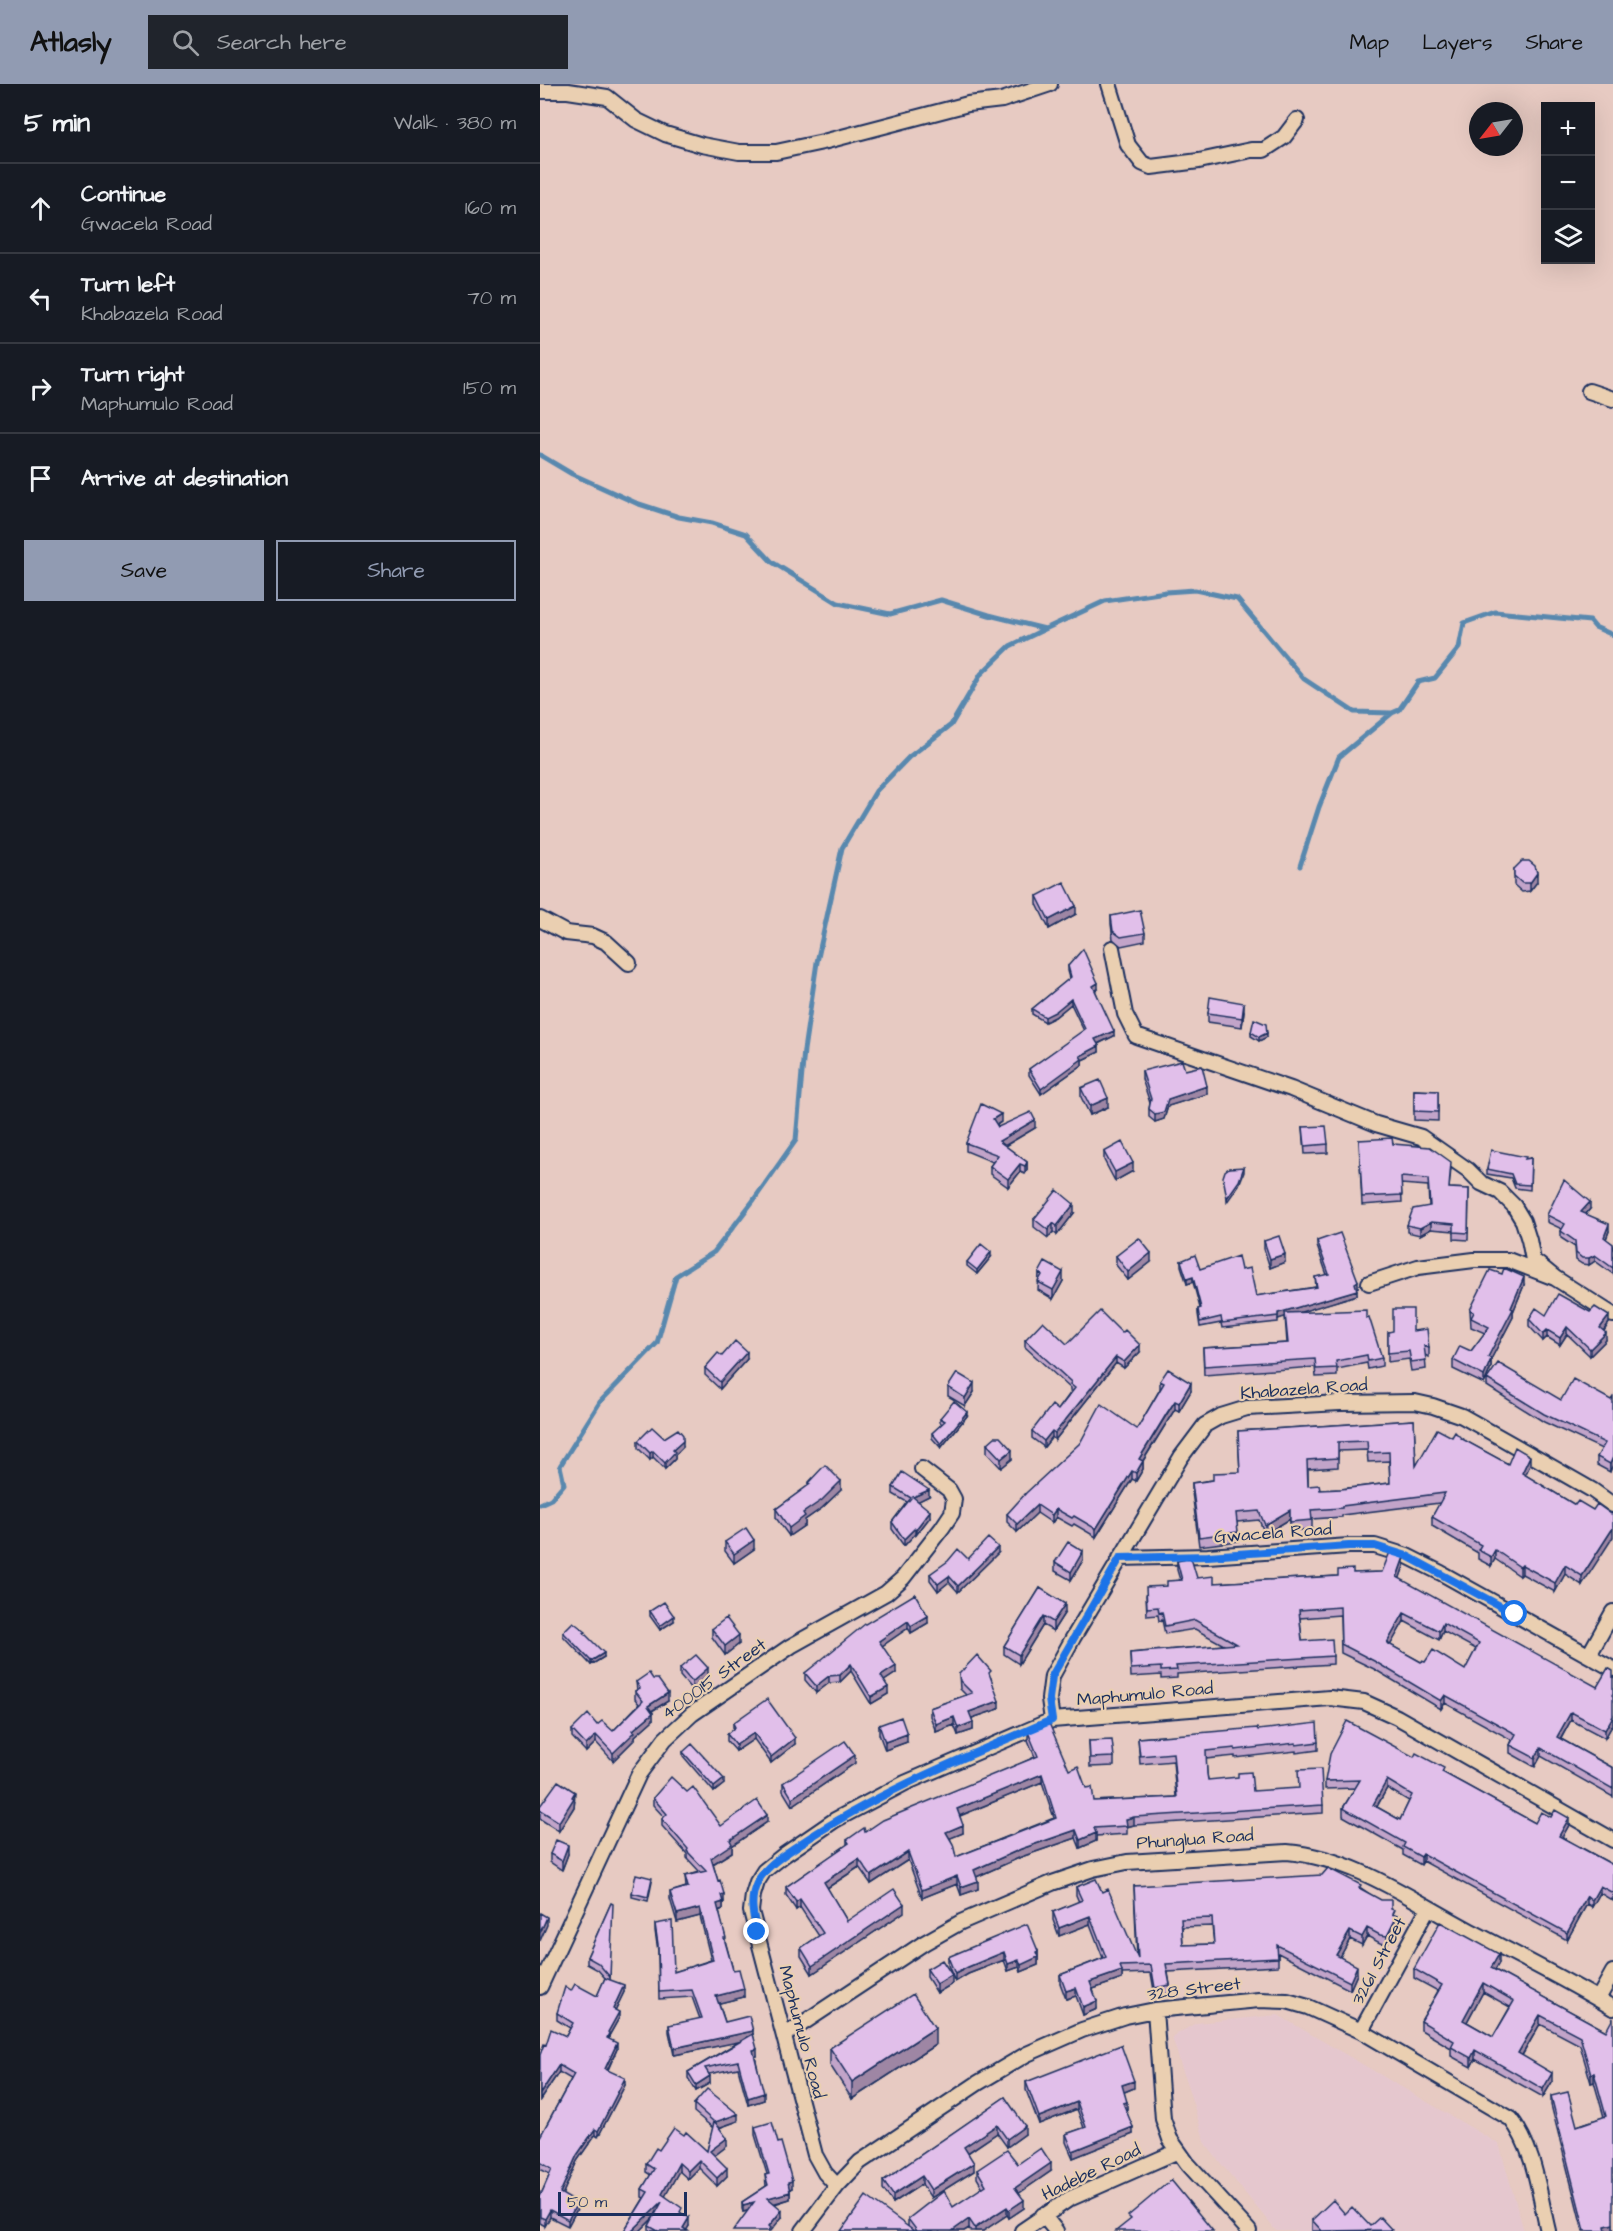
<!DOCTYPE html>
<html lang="en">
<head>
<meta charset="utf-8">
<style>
	body { margin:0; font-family:"Architects Daughter",sans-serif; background:#20242c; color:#f1f3f6 }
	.controls { position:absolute; right:18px; top:18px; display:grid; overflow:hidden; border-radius:0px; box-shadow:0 6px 24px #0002 }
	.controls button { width:54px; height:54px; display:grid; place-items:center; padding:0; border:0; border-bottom:2px solid #363941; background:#171b24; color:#f1f3f6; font:30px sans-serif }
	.compass { position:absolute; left:929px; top:18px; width:54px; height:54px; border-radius:50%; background:#171b24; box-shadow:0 6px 24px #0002; rotate:239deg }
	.scale { position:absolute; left:18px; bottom:15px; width:129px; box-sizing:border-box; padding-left:6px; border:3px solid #1b2f5e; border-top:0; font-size:16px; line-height:21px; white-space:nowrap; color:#1b2f5e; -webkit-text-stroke:4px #eacfb1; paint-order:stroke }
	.stop { position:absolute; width:18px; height:18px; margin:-14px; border:4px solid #1a73e8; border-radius:50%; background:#fff }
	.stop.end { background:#1a73e8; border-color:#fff; box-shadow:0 2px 6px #0008 }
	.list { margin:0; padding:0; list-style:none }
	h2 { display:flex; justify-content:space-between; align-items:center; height:78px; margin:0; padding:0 24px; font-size:26px }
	h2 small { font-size:20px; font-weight:400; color:#9ea1a6 }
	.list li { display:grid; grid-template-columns:39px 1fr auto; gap:18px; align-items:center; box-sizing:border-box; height:90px; padding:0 24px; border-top:2px solid #363941 }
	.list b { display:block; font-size:22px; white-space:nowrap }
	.list p { margin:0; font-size:20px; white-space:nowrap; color:#9ea1a6 }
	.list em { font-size:20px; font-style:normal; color:#9ea1a6 }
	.actions { display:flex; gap:12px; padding:18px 24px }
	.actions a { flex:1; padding:14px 0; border:2px solid #919bb2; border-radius:0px; text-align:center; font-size:21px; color:#919bb2 }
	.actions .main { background:#919bb2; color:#111 }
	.icon { flex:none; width:33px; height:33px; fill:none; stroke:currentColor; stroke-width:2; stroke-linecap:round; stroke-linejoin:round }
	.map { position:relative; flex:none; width:1073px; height:2147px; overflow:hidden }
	header { display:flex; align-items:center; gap:36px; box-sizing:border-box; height:84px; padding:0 30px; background:#919bb2; color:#111 }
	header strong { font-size:28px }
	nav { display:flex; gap:33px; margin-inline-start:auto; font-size:21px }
	.search { width:420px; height:54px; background:#20242c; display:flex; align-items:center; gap:15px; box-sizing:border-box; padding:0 21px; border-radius:0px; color:#9ea1a6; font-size:22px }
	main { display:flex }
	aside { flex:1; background:#171b24 }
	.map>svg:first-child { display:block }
	.built { fill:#e5c7ce }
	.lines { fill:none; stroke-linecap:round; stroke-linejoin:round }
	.stream { stroke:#5988ae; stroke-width:5 }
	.street-casing { stroke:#1b2f5e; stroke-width:18 }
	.street { stroke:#eacfb1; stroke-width:14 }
	.wall { fill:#c2a4c9; stroke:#1b2f5e; stroke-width:1.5; fill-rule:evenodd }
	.shaded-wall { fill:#9e86a4; stroke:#1b2f5e; stroke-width:1.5 }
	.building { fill:#e1bfea; stroke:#1b2f5e; stroke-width:1.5; fill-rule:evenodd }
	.route { stroke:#1a73e8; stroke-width:8 }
	.labels { text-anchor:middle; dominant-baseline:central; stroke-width:4.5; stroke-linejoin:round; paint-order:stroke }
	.street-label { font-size:18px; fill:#1b2f5e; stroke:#eacfb1 }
</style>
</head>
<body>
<header>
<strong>Atlasly</strong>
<div class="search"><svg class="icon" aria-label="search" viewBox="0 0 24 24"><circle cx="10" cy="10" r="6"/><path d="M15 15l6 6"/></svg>Search here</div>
<nav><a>Map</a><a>Layers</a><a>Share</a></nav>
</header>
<main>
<aside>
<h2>5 min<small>Walk · 380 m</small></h2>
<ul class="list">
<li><svg class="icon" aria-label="ahead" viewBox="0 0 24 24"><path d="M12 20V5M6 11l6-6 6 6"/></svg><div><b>Continue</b><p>Gwacela Road</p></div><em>160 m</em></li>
<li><svg class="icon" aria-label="left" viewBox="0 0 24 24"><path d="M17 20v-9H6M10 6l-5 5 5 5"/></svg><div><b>Turn left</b><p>Khabazela Road</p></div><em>70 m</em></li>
<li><svg class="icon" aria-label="right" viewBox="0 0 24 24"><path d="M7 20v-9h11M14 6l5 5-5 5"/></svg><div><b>Turn right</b><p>Maphumulo Road</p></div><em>150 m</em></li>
<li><svg class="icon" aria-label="arrive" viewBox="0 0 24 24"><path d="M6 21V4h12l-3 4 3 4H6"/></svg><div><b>Arrive at destination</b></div></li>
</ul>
<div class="actions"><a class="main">Save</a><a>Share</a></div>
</aside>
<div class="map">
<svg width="1073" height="2147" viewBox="0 0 1073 2147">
	<rect width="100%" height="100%" fill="#e7cac2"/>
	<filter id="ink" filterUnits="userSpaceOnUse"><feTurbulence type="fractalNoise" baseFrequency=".0167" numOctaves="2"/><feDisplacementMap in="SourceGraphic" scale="12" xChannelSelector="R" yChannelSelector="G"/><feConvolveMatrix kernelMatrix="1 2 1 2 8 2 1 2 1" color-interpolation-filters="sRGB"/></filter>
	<g filter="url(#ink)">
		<path class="built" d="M738 1931 959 2060 984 2147H736L666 2061 632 1953 656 1939Z"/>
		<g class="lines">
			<path class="stream" d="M0 371 32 390 96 419 139 433 172 439 206 450 232 478 298 519 350 530 401 516 449 531 505 545 565 517 626 508 655 506 697 515 764 595 814 628 852 629
				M760 782 779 723 799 673 852 629 859 626 878 598 895 594 919 564 924 539 955 528 1050 537 1055 543 1073 551
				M0 1420 11 1415 24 1400 20 1382 60 1318 117 1259 136 1192 174 1168 213 1117 256 1056 264 966 277 878 302 764 336 707 369 673 411 641 441 590 470 562 505 545"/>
			<defs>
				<path id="street" d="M569 0 588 61 602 79 611 83 659 77 711 66H724L744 53 757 36
					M0 7H28L67 13 96 36 125 50 162 61 199 68H236L283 58 428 20 462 16 510 0
					M1049 307 1073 315
					M0 835 26 849 53 852 66 858 89 879
					M572 864 585 930 596 952 751 1005 836 1040 881 1053 928 1086 941 1099 960 1108 974 1122 983 1137 989 1156 993 1176 1015 1194
					M829 1199 878 1183 934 1176H968L1015 1194 1073 1231
					M580 1474 668 1472 809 1462H835L867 1472 901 1489 1073 1585
					M1049 1571 1073 1528
					M512 1636 509 1615 512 1592 533 1554 641 1373 665 1341 681 1332 707 1324 800 1319 875 1318 893 1322 922 1332 963 1355 1052 1406 1073 1421
					M0 1903 99 1690 125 1655 152 1630 251 1562 346 1509 363 1494 402 1444 412 1429 414 1415 409 1406 382 1385
					M1058 1915 1073 1888
					M615 1926 623 2035 630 2055 647 2079 709 2147
					M821 1947 888 1824
					M245 1951 384 1859 421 1838 512 1799 553 1785 587 1778 747 1768C814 1774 869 1814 927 1845 976 1871 1026 1895 1073 1924
					M297 2102 285 2089 275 2071 211 1827 213 1811 217 1798 224 1787 244 1771 295 1736 365 1699 512 1636 790 1614 824 1618 857 1633 1073 1756
					M503 2131 516 2147
					M263 2147 297 2102 320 2078 438 1999 487 1970 542 1946 585 1932 615 1926 719 1916 747 1917 768 1923 821 1947 971 2035C995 2066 999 2110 1008 2147
					M482 2147 529 2115 638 2067"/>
			</defs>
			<use href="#street" class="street-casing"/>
			<use href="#street" class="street"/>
		</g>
		<path class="wall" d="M974 785 997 798 990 807 982 808 974 801Z
			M497 812 536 830 509 845 497 820Z
			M571 832 605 849V857L581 862 573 855 571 840Z
			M528 882 558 905 555 906 574 952 558 960 559 968 542 976V981L501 1010 489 991V985L544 947 531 920 515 933 505 938 492 930V925L530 894 528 887Z
			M704 927 702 943 668 938V929Z
			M711 948 727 953 719 957 711 952Z
			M645 986 667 1010 628 1022 624 1035 615 1038 609 1033V1025L610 1019 602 995V987Z
			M541 1004 568 1023 550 1031 541 1013Z
			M874 1006 898 1007V1037L874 1036Z
			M461 1038 457 1041 458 1043 495 1044 465 1062 487 1078V1086L485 1090 480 1088 468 1103 450 1090V1082L453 1078 426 1067V1059Z
			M763 1043 788 1060V1069L765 1070Z
			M819 1056 853 1060 911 1085 909 1104 929 1105 928 1156 914 1155V1147L891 1145 880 1151 867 1148V1141L889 1122 888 1102 861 1100 862 1118 822 1121Z
			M564 1068 593 1087 575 1097 564 1076Z
			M991 1074 990 1106 975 1104 971 1094 947 1090V1085L986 1075Z
			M1050 1125 1046 1130 1069 1147 1066 1155 1073 1160V1190L1055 1177 1049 1181 1042 1180 1036 1176 1035 1163 1021 1154V1147L1022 1145 1007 1138V1131Z
			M534 1129 517 1151 513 1148 508 1154 494 1143V1135Z
			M724 1157 745 1178 730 1184 724 1165Z
			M777 1157 818 1203 816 1204 817 1211 759 1228 826 1234 842 1274V1282L828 1285 827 1279 797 1285V1292L776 1293 775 1283 664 1291 663 1264 747 1259 745 1232 738 1235V1238L682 1244 681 1239 660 1243 658 1230V1225L660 1224 653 1198 647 1200 641 1182V1177L660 1185 701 1186 716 1212 776 1203 775 1193 787 1191 777 1162Z
			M576 1172 611 1178 588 1196 576 1181Z
			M451 1173 437 1190 427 1182V1178Z
			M499 1189 523 1197 513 1215 498 1206Z
			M984 1201 973 1228V1233L951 1275V1283L944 1300 913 1285V1276L931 1267 945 1249 931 1243 930 1226Z
			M1006 1231 1069 1239 1064 1247 1066 1256 1050 1272 1027 1250 1020 1261 1007 1253 1003 1257 989 1242V1235Z
			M873 1247 889 1264V1273L885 1271 886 1285 871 1287 869 1275 848 1278V1248Z
			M485 1256 527 1260 600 1268 584 1284 576 1279 515 1356 512 1353 504 1363 492 1354V1347L518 1326 531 1308 530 1307V1304L485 1263Z
			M182 1272 207 1275 180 1305 165 1291V1284Z
			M947 1295 1021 1316H1071L1070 1388 1057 1381V1373L1062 1365 1004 1338 947 1302Z
			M620 1297 651 1307 639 1327 635 1325 603 1377V1385L596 1397 592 1395 556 1453 534 1440 532 1442 516 1433 512 1439 497 1429 477 1448 467 1438V1430L597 1345 620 1305Z
			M408 1303 434 1308 425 1322 408 1312Z
			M427 1332 401 1364 392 1354V1349L402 1340 400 1338V1334Z
			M874 1336 876 1382 912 1353 922 1355 968 1380 990 1381 985 1391 1035 1421 1053 1426 1042 1501 1025 1490 1015 1508 982 1490 980 1492 955 1475 951 1482 938 1475V1469L892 1442V1433L900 1419 802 1431V1433L772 1435V1445L750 1447V1435L725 1450 719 1436 697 1438 698 1457 659 1462 652 1408V1399L673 1396 700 1388 698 1347ZM827 1366 828 1378 849 1377 850 1399 801 1405 780 1406 768 1402V1385L798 1383V1367Z
			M124 1354 143 1363 135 1371V1375L125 1385 113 1373 110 1376 98 1364V1357Z
			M447 1360 472 1375 461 1384 447 1369Z
			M268 1399 301 1406 282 1424 265 1436V1441L249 1452 236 1434V1425L268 1402Z
			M353 1403 389 1412 378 1417 390 1433 376 1451 375 1450 364 1462 352 1445V1438L367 1418 353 1410Z
			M185 1458 214 1465 194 1479 185 1467Z
			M458 1469 418 1508 409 1498 398 1507 390 1496V1490L428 1475Z
			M543 1476 531 1496 515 1487V1478Z
			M637 1477 657 1494 674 1499 798 1492 813 1489 842 1488 864 1482 859 1495 1073 1640 1065 1654 1031 1636 1021 1655 1073 1684V1713L1001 1672 995 1683 970 1669V1661L972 1656 905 1619 901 1625 834 1585 801 1569 800 1531 760 1534 762 1557 793 1572V1580L637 1590V1594L621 1595V1591L591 1593 590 1569 684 1561 655 1545 625 1550 622 1536 619 1537 618 1531 607 1532 606 1511 640 1496 637 1486ZM864 1537 899 1556 903 1547 936 1565 925 1586 881 1578 850 1561Z
			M500 1504 525 1528 513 1547 503 1541 479 1580 464 1570V1562Z
			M375 1510 388 1539 371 1549 368 1544 342 1562 356 1589 344 1597 348 1610 331 1620 311 1587 300 1598 289 1599 276 1609 265 1596V1589Z
			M110 1527 134 1537 120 1546 110 1532Z
			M172 1545 199 1560 185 1571 172 1553Z
			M23 1548 64 1573 51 1581 23 1552Z
			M140 1584 168 1593 152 1606 140 1592Z
			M419 1590 451 1594 459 1625 432 1634 433 1646 418 1651 414 1641 396 1648 390 1632V1624L426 1611 420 1605Z
			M96 1598 128 1617 112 1627 113 1636 95 1652V1655L73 1677 56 1658 46 1668 32 1653V1646L57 1641 73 1647 99 1620 95 1615V1607L97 1606Z
			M193 1639 255 1660 231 1679 214 1655 196 1667 187 1657V1650L193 1646Z
			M339 1641 367 1658 345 1666 339 1650Z
			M718 1646 778 1658V1666L756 1669V1667L695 1674V1672L666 1675 667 1690 668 1696 713 1707 783 1721V1729L594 1741 587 1743V1750L556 1752V1757L540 1764 536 1754 481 1773 436 1793 438 1805 421 1811 417 1800 382 1814 368 1776 331 1800 319 1783 287 1804 307 1837 364 1828 272 1890 261 1872V1864L279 1852 260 1823 256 1826 246 1811V1803L307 1761V1756L495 1673 488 1656V1648L529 1686 546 1704 554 1717 636 1713 633 1677 600 1680 598 1654ZM502 1698 514 1734 416 1773 410 1754 423 1749 420 1732Z
			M549 1657 574 1673V1682L550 1683Z
			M143 1668 184 1700 174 1708 143 1672Z
			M315 1679 252 1722 243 1707V1699Z
			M904 1689 995 1739 1011 1733 1029 1741 1022 1753 1073 1781V1817L1060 1809 1052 1823 1047 1820 1027 1856 883 1777 881 1781 863 1771V1766L803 1732V1724L815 1704 785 1705V1697ZM847 1704 869 1717 860 1736 837 1723Z
			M113 1714 181 1742 227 1738 192 1762V1768L173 1780 184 1818H183V1825L179 1827 186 1860 193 1886 204 1913 179 1919 185 1938 213 1950 217 1972H215L224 2016 208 2021 198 1984 169 1990 170 1999 156 2007 148 1994V1988L200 1957 134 1971 129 1948V1941L160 1935 152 1913 119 1915 118 1867 115 1847V1840L134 1888 171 1876 160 1832 137 1838 130 1815V1808L146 1803 145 1792 160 1788 147 1774V1770L122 1742V1735L124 1733 113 1721Z
			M35 1717 34 1723 19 1747 0 1735V1722Z
			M10 1770H28L22 1786 10 1778Z
			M112 1798 108 1817 92 1813V1809Z
			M594 1802 821 1804 851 1825 857 1841 847 1860 840 1859 827 1852 822 1861 810 1855 800 1873 817 1890 810 1906 738 1869V1882L628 1888 630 1901V1909L615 1912 611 1889 582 1890V1895L553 1905 557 1925 543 1931 536 1912 526 1915 520 1899V1891L563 1874 550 1840 519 1852 513 1836V1828L539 1818 536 1811V1803L562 1808 597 1874ZM672 1842 674 1860 643 1861 642 1843Z
			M71 1819 70 1896 84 1908 75 1926 79 1934 69 1952V1955L77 1965 68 1986 85 2001 58 2053 55 2051 37 2077 22 2111 37 2125 28 2142 10 2133 5 2142 0 2139V2113L10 2090 0 2085V2053L31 1995 19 1988 0 2016V1971L6 1961 26 1952 30 1944 17 1936V1929L31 1907 57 1912 65 1894 58 1886 47 1880V1873Z
			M498 1867V1881L481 1888 479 1883 468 1887 464 1876 428 1890 415 1898 408 1881V1873Z
			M959 1879 955 1886 1066 1947 1073 2147H1043L1011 2021V2012L1037 2042 1064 2033 1054 1998 1051 1999 1040 1961 1000 1940 982 1972 1012 1998 1003 2013 935 1975 931 1983 911 1972V1964L881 1946V1937L898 1907 874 1894V1885ZM943 1908 970 1923 953 1953 927 1938Z
			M387 1885 412 1900 397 1909 387 1893Z
			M395 1961 312 2015 290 1981V1964Z
			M486 1998 594 2004 584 2008 587 2025 586 2026 593 2050 533 2074 526 2058V2050L544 2044 537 2025 499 2040 486 2006Z
			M465 2013 485 2050 467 2063 457 2049 428 2069 434 2087 391 2114 382 2100 353 2119 343 2105V2097Z
			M154 2020 198 2037 179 2044 187 2062 174 2072 187 2092 177 2102 159 2084 148 2095 139 2087 125 2112 142 2130 149 2142 146 2146 148 2147H109V2142L113 2134 100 2147H84L104 2114 102 2113V2105L111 2091 106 2088V2080L119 2066 167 2067 173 2044 154 2028Z
			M215 2043 252 2104 250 2105V2115L235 2120 242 2133 208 2127 203 2128 202 2125V2118L226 2102 225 2091 227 2090 215 2051Z
			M478 2080 511 2087 479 2109 484 2124 469 2134 467 2131 443 2147H431L429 2144 424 2147H301L368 2143V2135L413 2123 443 2104 437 2094V2086Z
			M805 2130 830 2142 852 2147H772V2136Z"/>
		<path class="shaded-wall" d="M997 789V798L990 807V799Z
			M536 822V830L509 845V836Z
			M558 899V905L553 907V902Z
			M531 915V920L515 933 505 938V933Z
			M704 919V927L702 943V934Z
			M574 947V952L555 961V955Z
			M727 949V953L719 957V953Z
			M559 962V968L542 976V981L501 1010V1005L540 972Z
			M667 1002V1010L628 1022 624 1035 615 1038V1030L628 1015Z
			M568 1014V1023L550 1031V1022Z
			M461 1030V1038L453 1043V1035Z
			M495 1036V1044L459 1065V1057Z
			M487 1078V1086L485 1090V1082Z
			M593 1079V1087L575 1097V1088Z
			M480 1080V1088L468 1103V1095Z
			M704 1083V1088L699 1101 687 1118V1114Z
			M1050 1118V1125L1041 1135V1128Z
			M534 1120V1129L517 1151V1142Z
			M891 1138V1145L880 1151V1144Z
			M513 1139V1148L508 1154V1146Z
			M1069 1140V1147L1064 1160V1153Z
			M451 1168V1173L437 1190V1186Z
			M611 1169V1178L588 1196V1188Z
			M745 1170V1178L730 1184V1175Z
			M1055 1171V1177L1049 1181V1174Z
			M523 1188V1197L513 1215V1206Z
			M653 1193V1198L647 1200V1195Z
			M984 1193V1201L973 1228V1233L948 1281V1273L971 1224Z
			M818 1197V1203L815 1204V1199Z
			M817 1206V1211L738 1235V1229Z
			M1069 1232V1239L1060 1251V1244Z
			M1027 1243V1250L1020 1261V1254Z
			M1007 1246V1253L1003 1257V1250Z
			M1066 1249V1256L1050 1272V1265Z
			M600 1261V1268L584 1284V1278Z
			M207 1268V1275L180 1305V1298Z
			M576 1273V1279L515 1356V1349Z
			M951 1275V1283L944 1300V1292Z
			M434 1299V1308L425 1322V1314Z
			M651 1299V1307L639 1327V1319Z
			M635 1317V1325L599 1383V1375Z
			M427 1328V1332L401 1364V1360Z
			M512 1347V1353L504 1363V1357Z
			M143 1357V1363L135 1371V1375L125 1385V1379L133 1366Z
			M472 1366V1375L461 1384V1375Z
			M113 1367V1373L110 1376V1369Z
			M990 1372V1381L982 1398V1389Z
			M1073 1373V1381L1070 1388V1380Z
			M603 1377V1385L596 1397V1389Z
			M592 1387V1395L556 1453V1445Z
			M301 1397V1406L282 1424 265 1436V1441L249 1452V1444L263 1429Z
			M389 1406V1412L373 1420V1413Z
			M497 1421V1429L477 1448V1440Z
			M516 1425V1433L512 1439V1431Z
			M750 1426V1435L725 1450V1441Z
			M390 1427V1433L376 1451V1445Z
			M375 1444V1450L364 1462V1455Z
			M1073 1444V1453L1042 1501V1492Z
			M214 1456V1465L194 1479V1470Z
			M458 1463V1469L418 1508V1502Z
			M955 1466V1475L951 1482V1473Z
			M543 1467V1476L531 1496V1488Z
			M864 1473V1482L857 1502V1493Z
			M982 1481V1490L980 1492V1483Z
			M1025 1481V1490L1015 1508V1499Z
			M409 1492V1498L398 1507V1500Z
			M525 1520V1528L513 1547V1538Z
			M864 1529V1537L847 1567V1559Z
			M134 1532V1537L120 1546V1542Z
			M388 1532V1539L371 1549V1542Z
			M503 1532V1541L479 1580V1571Z
			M368 1537V1544L339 1564V1557Z
			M903 1539V1547L899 1556V1547Z
			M199 1551V1560L185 1571V1562Z
			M64 1569V1573L51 1581V1577Z
			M311 1580V1587L300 1598V1591Z
			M356 1582V1589L341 1599V1592Z
			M168 1584V1593L152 1606V1598Z
			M289 1592V1599L276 1609V1602Z
			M348 1603V1610L331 1620V1613Z
			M128 1609V1617L108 1629V1622Z
			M905 1611V1619L901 1625V1617Z
			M459 1617V1625L429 1635V1628Z
			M1031 1628V1636L1017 1661V1653Z
			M113 1629V1636L95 1652V1655L73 1677V1669L93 1646Z
			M1073 1632V1640L1065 1654V1646Z
			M414 1633V1641L396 1648V1640Z
			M433 1638V1646L418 1651V1644Z
			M214 1649V1655L196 1667V1661Z
			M367 1650V1658L345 1666V1658Z
			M56 1651V1658L46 1668V1661Z
			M255 1654V1660L231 1679V1673Z
			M1001 1664V1672L995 1683V1674Z
			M315 1671V1679L252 1722V1714Z
			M502 1690V1698L419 1732 417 1725Z
			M184 1695V1700L174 1708V1703Z
			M847 1696V1704L833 1729V1721Z
			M35 1708 34 1723 19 1747V1738Z
			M227 1731V1738L192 1762V1768L171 1781V1774L190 1756Z
			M594 1733V1741L586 1743V1735Z
			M1029 1734V1741L1019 1759V1752Z
			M423 1741V1749L406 1756V1748Z
			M536 1746V1754L481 1773 434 1794V1786L481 1765Z
			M556 1749V1757L540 1764V1756Z
			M28 1761V1770L22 1786V1777Z
			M368 1768V1776L331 1800V1792Z
			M883 1770V1777L881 1781V1773Z
			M319 1775V1783L284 1806V1798Z
			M417 1792V1800L382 1814V1806Z
			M438 1797V1805L421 1811V1803Z
			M1060 1802V1809L1052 1823V1816Z
			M184 1810V1818H181V1811Z
			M1047 1812V1820L1027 1856V1849Z
			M260 1815V1823L256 1826V1818Z
			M183 1818V1825L177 1827V1820Z
			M364 1820V1828L272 1890V1882Z
			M160 1824V1832L137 1838V1830Z
			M550 1832V1840L519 1852V1844Z
			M857 1832V1841L847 1860V1852Z
			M7 1833V1841L0 1857V1849Z
			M827 1844V1852L822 1861V1853Z
			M810 1847V1855L796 1880V1871Z
			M498 1867V1881L481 1888V1881Z
			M464 1868V1876L428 1890 415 1898V1890L428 1883Z
			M959 1870V1879L951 1893V1884Z
			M479 1876V1883L468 1887V1880Z
			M817 1882V1890L810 1906V1898Z
			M582 1887V1895L550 1906V1898Z
			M412 1891V1900L397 1909V1900Z
			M943 1899V1908L923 1945V1936Z
			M84 1901V1908L73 1931V1925Z
			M536 1904V1912L526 1915V1907Z
			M204 1905V1913L176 1920V1912Z
			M557 1917V1925L543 1931V1923Z
			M79 1928V1934L69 1952V1955L67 1961 68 1948Z
			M1000 1931V1940L978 1978V1969Z
			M395 1944V1961L312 2015V1998Z
			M213 1947V1955L134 1971V1964Z
			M77 1959V1965L65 1991V1985Z
			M217 1965V1972L213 1973V1966Z
			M935 1966V1975L931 1983V1974Z
			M19 1981V1988L0 2016V2010Z
			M1012 1989V1998L1003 2013V2005Z
			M1054 1989V1998L1051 1999V1990Z
			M170 1992V1999L156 2007V2001Z
			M85 1994V2001L58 2053V2047Z
			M594 1997V2004L582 2009V2001Z
			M224 2009V2016L208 2021V2014Z
			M537 2018V2025L499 2040V2033Z
			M587 2018V2025L583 2026V2019Z
			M198 2030V2037L175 2045V2038Z
			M457 2041V2049L424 2071V2063Z
			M485 2042V2050L467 2063V2055Z
			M593 2043V2050L533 2074V2067Z
			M55 2045V2051L37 2077 20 2116V2109L37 2071Z
			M187 2054V2062L170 2075V2067Z
			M159 2076V2084L148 2095V2087Z
			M139 2079V2087L122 2118V2110Z
			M434 2079V2087L391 2114V2106Z
			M511 2079V2087L475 2112V2104Z
			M187 2084V2092L177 2102V2094Z
			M382 2092V2100L353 2119V2111Z
			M252 2097V2104L248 2106V2098Z
			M250 2108V2115L228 2121V2114Z
			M484 2116V2124L469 2134V2126Z
			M122 2118V2125L100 2147H92Z
			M214 2118V2125L203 2128V2121Z
			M37 2119V2125L28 2142V2136Z
			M467 2123V2131L443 2147H435V2144Z
			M10 2126V2133L5 2142V2135Z
			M242 2126V2133L231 2147H228L229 2142Z
			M149 2134V2142L146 2147 143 2144Z
			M429 2135V2144L424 2147H412Z
			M1073 2140V2147H1065V2142Z"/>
		<path class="building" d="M982 777H989L995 782 997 789 990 799H982L974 792V785Z
			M524 798 536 822 509 836 497 812Z
			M600 826 605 849 581 853 573 847 571 832Z
			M543 865 558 899 553 902 574 947 555 955 559 962 540 972 542 975 501 1005 489 985 545 945 531 915 515 928 505 933 492 925 531 893 528 882Z
			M670 913 704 919 702 934 668 929Z
			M714 935 726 940 727 949 719 953 711 948Z
			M642 977 645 986 662 982 667 1002 628 1015 624 1028 615 1030 609 1025 611 1015 602 987Z
			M560 996 568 1014 550 1022 541 1004Z
			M874 1006 898 1007V1028L874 1027Z
			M441 1020 461 1030 453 1035 458 1043 491 1028 495 1036 459 1057 487 1078 485 1082 480 1080 468 1095 450 1082 458 1071 426 1059Z
			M786 1042 788 1060 765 1062 763 1043Z
			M852 1054 853 1060 890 1063 911 1078 909 1104 929 1105 928 1149 914 1148V1140L891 1138 880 1144 867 1141 873 1125 890 1122 888 1095 861 1093 862 1111 822 1113 819 1056Z
			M582 1058 593 1079 575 1088 564 1068Z
			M951 1066 986 1073 985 1075 991 1074 990 1101 975 1100 971 1090 947 1085Z
			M704 1083 699 1097 687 1114 683 1093 685 1087 689 1084Z
			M1024 1096 1050 1118 1041 1128 1069 1140 1064 1153 1073 1160V1184L1055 1171 1049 1174H1042L1036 1169 1035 1157 1021 1147 1025 1140 1007 1131Z
			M517 1106 534 1120 517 1142 513 1139 508 1146 494 1135Z
			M800 1149 818 1197 815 1199 817 1206 738 1229V1232L682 1239 681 1233 660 1238 658 1225 661 1224 653 1193 647 1195 641 1177 655 1171 660 1185 698 1172 701 1186 710 1184 716 1212 777 1203 775 1193 789 1190 777 1157Z
			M739 1152 745 1170 730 1175 724 1157Z
			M599 1154 611 1169 588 1188 576 1172Z
			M441 1160 451 1168 437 1186 427 1178Z
			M505 1178 523 1188 513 1206 498 1198 502 1191 499 1189Z
			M964 1184 984 1193 971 1224 973 1225 948 1273 951 1275 944 1292 913 1276 920 1262 931 1267 949 1243 931 1234 934 1228 930 1226 950 1186 962 1190Z
			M1018 1210 1050 1228 1055 1223 1069 1232 1060 1244 1066 1249 1050 1265 1027 1243 1020 1254 1007 1246 1003 1250 989 1235 996 1224 1006 1231Z
			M853 1225H873V1247L887 1245 889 1264 884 1262 886 1276 871 1278 869 1267 848 1269V1248L853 1247Z
			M826 1226V1234L829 1233 842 1274 828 1277 827 1271 796 1277 797 1284 776 1285 775 1275 664 1282 663 1264 748 1259 745 1229Z
			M560 1227 582 1249 585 1246 600 1261 584 1278 576 1273 515 1349 512 1347 504 1357 492 1347 512 1321 518 1326 535 1304 530 1300 531 1298 485 1256 503 1237 527 1260Z
			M195 1257 207 1268 180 1298 165 1284 178 1269 182 1272Z
			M958 1279 1021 1316 1033 1295 1071 1316 1073 1313V1373L1070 1380 1057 1373 1065 1359 1004 1330 947 1295Z
			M628 1285 651 1299 639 1319 635 1317 627 1329 599 1375 603 1377 596 1389 592 1387 556 1445 534 1432 532 1434 516 1425 512 1431 497 1421 477 1440 467 1430 486 1409 540 1359 561 1320 597 1345 624 1299 620 1297Z
			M417 1289 434 1299 425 1314 408 1303Z
			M414 1317 427 1328 401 1360 392 1349 405 1337 400 1334Z
			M874 1336 876 1382 897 1345 912 1353 915 1348 922 1355 968 1380 975 1363 990 1372 982 1389 1035 1421 1038 1417 1053 1426 1057 1420 1071 1430 1073 1429V1444L1042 1492 1025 1481 1015 1499 982 1481 980 1483 955 1466 951 1473 938 1466 941 1461 892 1433 905 1409 802 1422V1424L771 1426 772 1436 750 1438V1426L725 1441 719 1427 696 1429 698 1448 659 1453 652 1399 673 1396V1389L700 1388 698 1347ZM827 1357 828 1369 849 1368 850 1399 801 1405 780 1406 779 1401 768 1402 767 1376 798 1374V1358Z
			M112 1343 124 1354 138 1345 143 1351V1357L133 1366 135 1368 125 1379 113 1367 110 1369 98 1357Z
			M455 1353H460L472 1366 461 1375 447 1360Z
			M285 1381 301 1397 282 1416 263 1429 265 1432 249 1444 236 1425 270 1400 268 1399Z
			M362 1388 389 1406 373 1413 390 1427 376 1445 375 1444 364 1455 352 1438 371 1414 353 1403Z
			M206 1444 214 1456 194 1470 185 1458Z
			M448 1454 458 1463 418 1502 409 1492 398 1500 390 1490 408 1477 418 1465 428 1475Z
			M528 1458 543 1467 531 1488 515 1478Z
			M850 1468 864 1473 857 1493 1057 1603 1068 1584 1073 1587V1609L1072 1611 1073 1612V1632L1065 1646 1031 1628 1017 1653 1073 1684V1705L1001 1664 995 1674 970 1661 976 1650 905 1611 901 1617 834 1577 801 1560 800 1523 759 1526 762 1557 792 1555 793 1572 636 1582 637 1586 621 1587V1583L591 1585 590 1569 697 1560 655 1536 625 1542 622 1528 619 1529 618 1523 607 1524 606 1503 627 1502V1497L642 1496 637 1477 651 1474 657 1494 674 1492V1499L798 1492V1486L813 1485V1489L842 1488ZM864 1529 899 1547 903 1539 939 1559 925 1586 893 1566 885 1578 882 1577 881 1578 847 1559Z
			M500 1504 525 1520 513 1538 503 1532 479 1571 464 1562Z
			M375 1510 388 1532 371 1542 368 1537 339 1557 356 1582 341 1592 348 1603 331 1613 311 1580 300 1591 289 1592 276 1602 265 1589 325 1540Z
			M124 1518 134 1532 120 1542 110 1527Z
			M186 1534 199 1551 185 1562 172 1545Z
			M33 1538 46 1548 44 1549 64 1569 51 1577 23 1548Z
			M156 1571 168 1584 152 1598 140 1584Z
			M437 1571 451 1587 449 1589 459 1617 429 1628 433 1638 418 1644 414 1633 396 1640 390 1624 432 1609 420 1597 419 1590Z
			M109 1589 113 1595H118L128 1609 108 1622 113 1629 93 1646 95 1648 73 1669 56 1651 46 1661 32 1646 48 1630 57 1641 62 1637 73 1647 103 1617 95 1607 100 1604 96 1598Z
			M227 1615 255 1654 231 1673 214 1649 196 1661 187 1650 195 1643 193 1639Z
			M361 1633 367 1650 345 1658 339 1641Z
			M807 1637 874 1673 876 1669 904 1684 902 1688 995 1739 1001 1728 1011 1733 1015 1726 1029 1734 1019 1752 1073 1781V1809L1060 1802 1052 1816 1047 1812 1027 1849 883 1770 881 1773 863 1763 865 1759 803 1724 820 1696 785 1697 790 1670ZM847 1696 872 1711 860 1736 833 1721Z
			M509 1639 529 1686 538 1682 546 1704 552 1703 554 1717 637 1713 633 1669 600 1672 598 1654 717 1644 718 1646 777 1639 778 1658 756 1661V1659L695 1666V1664L666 1667 667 1690 668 1696 698 1693V1689L711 1688 713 1707 759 1704 758 1686 781 1685 783 1721 594 1733 586 1735 587 1742 554 1744 556 1749 540 1756 536 1746 481 1765 434 1786 438 1797 421 1803 417 1792 382 1806 368 1768 331 1792 319 1775 284 1798 307 1837 354 1805 364 1820 272 1882 261 1864 283 1849 260 1815 256 1818 246 1803 309 1759 307 1756 324 1744 325 1748 343 1736 498 1672 488 1648ZM502 1690 516 1734 416 1773 413 1760 406 1748 423 1741 417 1725Z
			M572 1656 574 1673 550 1674 549 1657Z
			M305 1657 315 1671 252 1714 243 1699Z
			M152 1660 184 1695 174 1703 143 1668Z
			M131 1693 147 1708 153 1703 181 1742 217 1716 227 1731 190 1756 192 1760 171 1774 178 1797 180 1796 184 1810 181 1811 183 1818 177 1820 186 1854H184L193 1886 199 1885 204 1905 176 1912 185 1938 209 1932 213 1947 134 1964 129 1941 162 1934 152 1906 119 1908 118 1860 115 1840 132 1837 134 1888 173 1876 160 1824 137 1830 130 1808 148 1803 145 1792 166 1787 147 1767 148 1765 122 1735 127 1730 113 1714Z
			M18 1697 35 1708 32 1713 34 1714 19 1738 0 1726V1722Z
			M16 1756 28 1761 22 1777 10 1770Z
			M788 1784 821 1801 819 1804 841 1816H851V1825L854 1826 852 1830 857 1832 847 1852 840 1851 827 1844 822 1853 810 1847 796 1871 817 1882 810 1898 737 1861 738 1874 626 1880 630 1901 615 1904 611 1881 580 1882 582 1887 550 1898 557 1917 543 1923 536 1904 526 1907 520 1891 566 1873 550 1832 519 1844 513 1828 542 1816 536 1803 556 1795 562 1808 568 1805 598 1875 594 1802 782 1791ZM672 1834 674 1860 643 1861 641 1835Z
			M96 1790 112 1794 108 1813 92 1809Z
			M71 1819 73 1820 70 1893 58 1879 47 1873Z
			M0 1829 7 1833 0 1849Z
			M900 1838 959 1870 951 1884 1066 1947 1073 1934V2140L1065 2142 1066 2147H1045L1011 2012 1028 2008 1037 2042 1066 2032 1054 1989 1051 1990 1040 1952 1000 1931 978 1969 1012 1989 1003 2005 935 1966 931 1974 911 1963 914 1957 881 1937 902 1901 874 1885ZM943 1899 974 1917 953 1953 923 1936Z
			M487 1840 498 1867 496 1868 498 1873 481 1881 479 1876 468 1880 464 1868 428 1883 415 1890 408 1873Z
			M402 1876 412 1891 397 1900 387 1885Z
			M65 1894 84 1901 73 1925 79 1928 68 1948 69 1949 67 1954 77 1959 65 1985 85 1994 58 2047 55 2045 37 2071 20 2109 37 2119 28 2136 10 2126 5 2135 0 2133V2113L12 2085 0 2078V2053L34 1990 19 1981 0 2010V1971L4 1960 6 1961 11 1945 26 1952 33 1939 17 1929 25 1903 31 1907 35 1900 57 1912Z
			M373 1910 395 1944 312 1998 290 1964Z
			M213 1950 217 1965 213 1966 224 2009 208 2014 198 1977 165 1984 170 1992 156 2001 148 1988Z
			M581 1961 594 1997 582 2001 587 2018 583 2019 593 2043 533 2067 526 2050 546 2043 537 2018 499 2033 486 1998Z
			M167 2005 198 2030 175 2038 187 2054 170 2067 187 2084 177 2094 159 2076 148 2087 139 2079 122 2110 142 2124 140 2128 149 2134 143 2144 148 2147H118L109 2142 122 2118 92 2147H84L108 2108 102 2105 114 2085 106 2080 116 2064 119 2066 134 2044 144 2051 146 2048 167 2067 174 2038 154 2020Z
			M465 2013 485 2042 467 2055 457 2041 424 2063 434 2079 391 2106 382 2092 353 2111 343 2097Z
			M232 2038 238 2059 241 2058 252 2097 248 2098 250 2108 228 2114 242 2126 229 2142 231 2144 228 2147H193L214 2118 203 2121 202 2118 228 2101 225 2091 229 2090 215 2043Z
			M501 2064 511 2079 475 2104 484 2116 469 2126 467 2123 435 2144 429 2135 412 2147H377L368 2135 404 2107 413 2123 446 2101 437 2086 467 2066 478 2080Z
			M631 2096 673 2147H576L591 2135 588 2132Z
			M326 2112 374 2147H301Z
			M793 2116 805 2130 812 2123 830 2142 840 2133 852 2146 782 2147 772 2136Z"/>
	</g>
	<g class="lines" filter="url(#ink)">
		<path class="route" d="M217 1848C213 1831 209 1816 217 1799 225 1782 245 1770 260 1760 339 1707 425 1673 512 1636L509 1615 512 1592 580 1474 668 1472 809 1462H835L867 1472 975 1530"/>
	</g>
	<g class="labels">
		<g class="street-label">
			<text transform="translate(764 1305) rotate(-4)">Khabazela Road</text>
			<text transform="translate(733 1449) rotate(-4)">Gwacela Road</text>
			<text transform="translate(174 1595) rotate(-36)">400015 Street</text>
			<text transform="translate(605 1610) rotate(-5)">Maphumulo Road</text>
			<text transform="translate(655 1755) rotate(-4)">Phunglua Road</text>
			<text transform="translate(839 1877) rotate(-62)">3261 Street</text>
			<text transform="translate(654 1905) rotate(-7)">328 Street</text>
			<text transform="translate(262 1948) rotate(75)">Maphumulo Road</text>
			<text transform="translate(551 2088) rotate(-26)">Hadebe Road</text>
		</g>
	</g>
</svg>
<div class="controls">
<button>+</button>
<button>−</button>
<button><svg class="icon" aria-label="layers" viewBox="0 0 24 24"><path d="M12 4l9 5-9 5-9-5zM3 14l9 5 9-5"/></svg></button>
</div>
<svg class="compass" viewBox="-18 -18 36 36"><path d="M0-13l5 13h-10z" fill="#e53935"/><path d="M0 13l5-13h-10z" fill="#9ea1a6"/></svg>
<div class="scale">50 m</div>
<div class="stop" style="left:975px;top:1530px"></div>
<div class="stop end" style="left:217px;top:1848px"></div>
</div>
</main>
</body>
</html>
